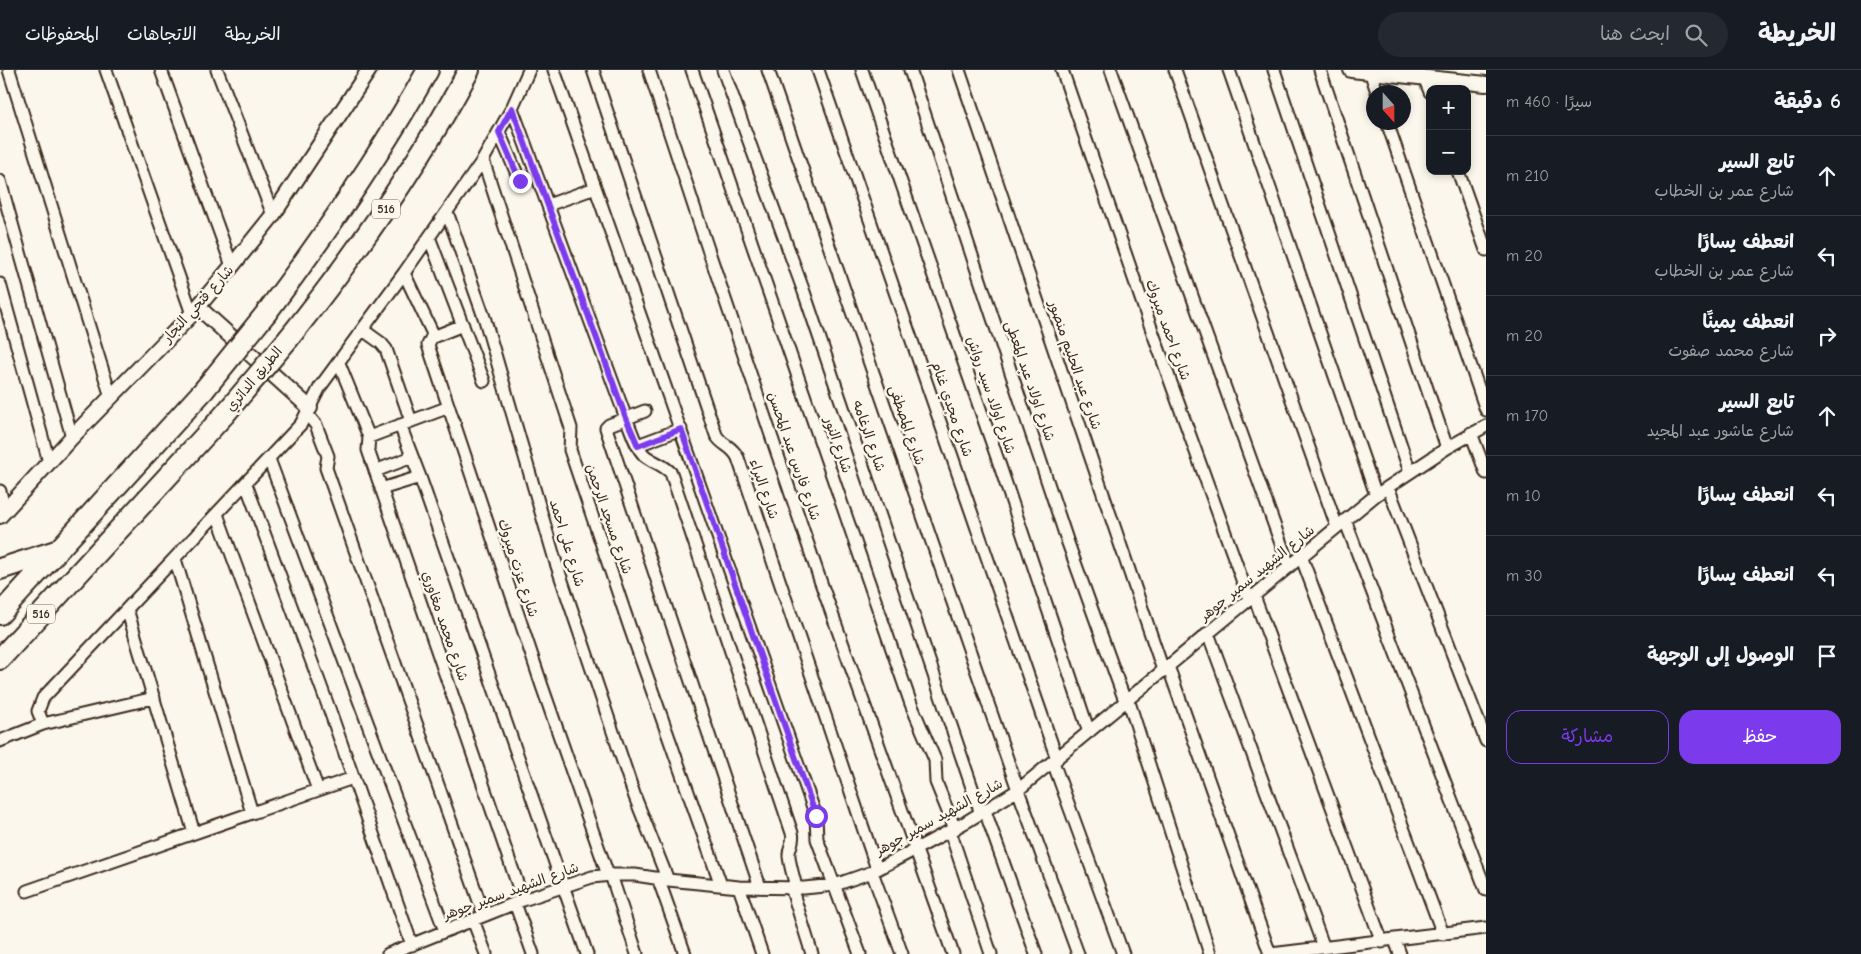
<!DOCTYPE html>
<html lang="ar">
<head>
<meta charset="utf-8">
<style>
	body { margin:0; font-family:"Comic Neue","Playpen Sans Arabic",sans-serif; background:#242831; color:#f1f3f6; direction:rtl }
	.controls { position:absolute; right:15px; top:15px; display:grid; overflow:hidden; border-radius:10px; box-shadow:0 2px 8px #0003 }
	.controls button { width:45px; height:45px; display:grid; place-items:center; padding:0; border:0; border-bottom:1px solid #363941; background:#171b24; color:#f1f3f6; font:25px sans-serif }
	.compass { position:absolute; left:1366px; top:15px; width:45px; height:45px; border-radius:50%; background:#171b24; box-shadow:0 2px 8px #0003; rotate:159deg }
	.stop { position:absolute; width:15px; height:15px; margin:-11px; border:4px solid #7c3aed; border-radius:50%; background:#fff }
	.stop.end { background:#7c3aed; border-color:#fff; box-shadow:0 1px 5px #0008 }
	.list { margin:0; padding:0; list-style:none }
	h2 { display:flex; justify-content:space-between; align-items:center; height:65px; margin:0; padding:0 20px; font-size:21px }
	h2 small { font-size:16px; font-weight:400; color:#9ea1a6 }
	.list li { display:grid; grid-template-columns:32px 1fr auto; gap:15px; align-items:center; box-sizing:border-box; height:80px; padding:0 20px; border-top:1px solid #363941 }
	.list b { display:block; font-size:19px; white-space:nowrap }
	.list p { margin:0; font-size:16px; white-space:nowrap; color:#9ea1a6 }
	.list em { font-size:16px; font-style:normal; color:#9ea1a6 }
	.actions { display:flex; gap:10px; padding:15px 20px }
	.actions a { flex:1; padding:11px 0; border:1px solid #7c3aed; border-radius:15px; text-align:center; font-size:18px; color:#7c3aed }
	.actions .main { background:#7c3aed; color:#fff }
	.icon { flex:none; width:28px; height:28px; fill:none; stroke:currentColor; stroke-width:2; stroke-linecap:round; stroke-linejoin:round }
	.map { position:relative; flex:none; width:1486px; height:884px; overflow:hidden; direction:ltr }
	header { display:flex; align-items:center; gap:30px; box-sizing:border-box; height:70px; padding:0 25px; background:#171b24; border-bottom:1px solid #363941 }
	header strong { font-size:24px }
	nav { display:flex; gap:28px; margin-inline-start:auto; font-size:18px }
	.search { width:350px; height:45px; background:#242831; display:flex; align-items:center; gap:12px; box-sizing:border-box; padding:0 18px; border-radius:28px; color:#9ea1a6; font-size:19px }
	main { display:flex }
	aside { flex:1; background:#171b24 }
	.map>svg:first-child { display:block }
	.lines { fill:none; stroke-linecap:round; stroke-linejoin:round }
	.minor-casing { stroke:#3b2a1e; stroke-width:15 }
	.tertiary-casing { stroke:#3b2a1e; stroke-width:18 }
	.motorway-casing { stroke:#3b2a1e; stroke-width:24 }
	.minor { stroke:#fbf7ec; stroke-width:11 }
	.tertiary { stroke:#fbf7ec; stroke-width:14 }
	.motorway { stroke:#fbf7ec; stroke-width:20 }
	.motorway-bridge-casing { stroke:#3b2a1e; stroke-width:24; stroke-linecap:butt }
	.motorway-bridge { stroke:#fbf7ec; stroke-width:20 }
	.route { stroke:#7c3aed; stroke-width:6 }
	.labels { text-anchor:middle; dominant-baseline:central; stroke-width:5; stroke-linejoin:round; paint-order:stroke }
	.shield { fill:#fbf7ec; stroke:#75685c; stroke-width:1 }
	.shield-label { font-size:12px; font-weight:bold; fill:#3b2a1e }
	.street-label { font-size:14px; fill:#3b2a1e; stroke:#fbf7ec }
</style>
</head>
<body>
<header>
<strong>الخريطة</strong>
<div class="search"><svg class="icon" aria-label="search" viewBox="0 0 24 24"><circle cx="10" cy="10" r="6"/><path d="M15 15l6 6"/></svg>ابحث هنا</div>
<nav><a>الخريطة</a><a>الاتجاهات</a><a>المحفوظات</a></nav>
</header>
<main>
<aside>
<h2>6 دقيقة<small>سيرًا · 460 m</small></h2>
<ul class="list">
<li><svg class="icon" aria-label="ahead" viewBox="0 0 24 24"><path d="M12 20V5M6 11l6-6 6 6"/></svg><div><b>تابع السير</b><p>شارع عمر بن الخطاب</p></div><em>210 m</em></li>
<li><svg class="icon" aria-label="left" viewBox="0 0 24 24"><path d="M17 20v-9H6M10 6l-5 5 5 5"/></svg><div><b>انعطف يسارًا</b><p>شارع عمر بن الخطاب</p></div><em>20 m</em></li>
<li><svg class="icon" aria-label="right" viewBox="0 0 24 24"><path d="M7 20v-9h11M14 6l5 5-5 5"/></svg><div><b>انعطف يمينًا</b><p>شارع محمد صفوت</p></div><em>20 m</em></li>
<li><svg class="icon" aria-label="ahead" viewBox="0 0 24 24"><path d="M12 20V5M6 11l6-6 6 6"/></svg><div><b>تابع السير</b><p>شارع عاشور عبد المجيد</p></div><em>170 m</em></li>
<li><svg class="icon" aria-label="left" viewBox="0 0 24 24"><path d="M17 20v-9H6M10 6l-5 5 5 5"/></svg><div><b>انعطف يسارًا</b></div><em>10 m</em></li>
<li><svg class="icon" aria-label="left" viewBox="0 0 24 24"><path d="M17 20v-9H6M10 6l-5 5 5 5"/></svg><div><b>انعطف يسارًا</b></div><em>30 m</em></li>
<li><svg class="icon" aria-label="arrive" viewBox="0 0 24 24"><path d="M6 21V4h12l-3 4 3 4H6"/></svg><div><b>الوصول إلى الوجهة</b></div></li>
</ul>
<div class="actions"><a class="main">حفظ</a><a>مشاركة</a></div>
</aside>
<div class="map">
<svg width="1486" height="884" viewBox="0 0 1486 884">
	<rect width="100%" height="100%" fill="#fbf7ec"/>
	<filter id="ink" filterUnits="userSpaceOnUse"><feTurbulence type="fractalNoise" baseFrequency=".02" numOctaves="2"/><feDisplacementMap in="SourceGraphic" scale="10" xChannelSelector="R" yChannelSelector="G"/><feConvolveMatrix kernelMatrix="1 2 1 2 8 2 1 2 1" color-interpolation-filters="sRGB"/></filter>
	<g filter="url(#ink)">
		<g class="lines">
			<defs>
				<path id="minor" d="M9 0 111 327
					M106 0 192 244
					M161 0 232 196
					M217 0 273 145
					M554 0 816 746 817 769 860 884
					M593 0 716 365C722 376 732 375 738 388L877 799
					M649 0 707 176 820 510 953 884
					M692 0 911 634 935 690 936 712 955 759
					M723 0 804 222 981 744
					M768 0 1018 720 1078 884
					M818 0 1057 689
					M862 0 1000 396 1089 662
					M910 0 1068 473 1125 631
					M959 0 1163 600
					M1062 0 1149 252 1249 529
					M1111 0 1289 496
					M1175 0 1337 457
					M1229 0 1376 425
					M1274 0 1410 402
					M1320 0 1447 378
					M1370 1 1377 22
					M1424 7 1430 22
					M512 38 626 348C631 359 635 376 644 385 652 392 663 394 671 403L792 763C795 772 788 777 789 786 790 797 794 807 796 818
					M1387 52 1486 340
					M499 62 520 111
					M483 90 571 358 570 380 630 558 721 815
					M1458 101 1486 180
					M0 111 72 367
					M548 135 595 118
					M447 142 485 250 555 490 635 727 668 810
					M429 167 484 311
					M404 203 433 264 428 275 542 616 608 805
					M0 214 49 392
					M363 260 381 273 386 279 411 351
					M433 267 463 255
					M339 293 369 367 368 380 523 830
					M645 341 609 355 606 358 760 817
					M307 344 316 355 328 386 326 398 484 845
					M400 355 420 407 587 884
					M1471 363 1486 403
					M369 367 449 337
					M638 375 681 359
					M269 389 445 861
					M375 401 412 387
					M246 414 330 641 412 875
					M1388 417 1486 671
					M381 419 420 407
					M0 421 5 441
					M217 444 318 720
					M1345 450 1486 820
					M1301 486 1443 864
					M175 489 252 743
					M1254 526 1382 872
					M127 539 194 763
					M1208 563 1324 878
					M1168 596 1270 884
					M1128 629 1210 884
					M43 654 38 641 43 628 301 354 320 317 404 203 483 90 512 38 529 0
					M0 671 43 654 154 628
					M1053 692 1123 884
					M985 741 1036 884
					M950 761 991 884
					M872 802 902 884
					M611 805 637 884
					M658 808 685 884
					M739 817 762 884
					M791 817 812 884
					M27 821 353 708
					M515 833 533 884
					M473 850 486 884
					M1395 870 1400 884
					M388 884 523 830 592 807 611 805H635L668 810 739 817 804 818 835 815 872 802 916 779 966 752 1018 720 1376 425 1447 378 1486 356
					M1271 884 1486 858"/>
				<path id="tertiary" d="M1351 0 1486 14
					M198 237 310 338
					M0 446 72 367 192 244 232 196 273 145 369 0"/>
				<path id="motorway" d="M267 242C325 165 380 85 428 0
					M289 268C356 184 418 96 469 0
					M0 499 56 481
					M0 544 204 320
					M0 589 224 345"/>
			</defs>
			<use href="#minor" class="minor-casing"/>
			<use href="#tertiary" class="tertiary-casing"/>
			<use href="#motorway" class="motorway-casing"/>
			<use href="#minor" class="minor"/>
			<use href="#tertiary" class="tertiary"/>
			<use href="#motorway" class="motorway"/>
			<defs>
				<path id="motorway-bridge" d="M204 320 267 242
					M224 345 289 268"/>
			</defs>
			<use href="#motorway-bridge" class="motorway-bridge-casing"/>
			<use href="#motorway-bridge" class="motorway-bridge"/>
		</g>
	</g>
	<g class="lines" filter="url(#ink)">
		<path class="route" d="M520 111 499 62 512 38 626 348 638 376 681 359 816 746"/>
	</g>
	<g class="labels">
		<g class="shield">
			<rect x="372" y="129.5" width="28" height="19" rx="4"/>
			<rect x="27" y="534.5" width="28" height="19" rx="4"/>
		</g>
		<g class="shield-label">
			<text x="386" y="139">516</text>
			<text x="41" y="544">516</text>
		</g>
		<g class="street-label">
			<text transform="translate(198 234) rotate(-48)">شارع فتحي النجار</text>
			<text transform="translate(1168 260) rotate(70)">شارع احمد مبروك</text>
			<text transform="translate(1075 295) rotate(71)">شارع عبد الحليم منصور</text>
			<text transform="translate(254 309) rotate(-50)">الطريق الدائري</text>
			<text transform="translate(1030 311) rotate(71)">شارع اولاد عبد المعطى</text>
			<text transform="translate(991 325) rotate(71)">شارع اولاد سيد رواش</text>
			<text transform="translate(952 339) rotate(71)">شارع مجدي غنام</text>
			<text transform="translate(907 355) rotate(71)">شارع المصطفى</text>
			<text transform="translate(869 366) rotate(71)">شارع الرغامه</text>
			<text transform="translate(838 375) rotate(71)">شارع النور</text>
			<text transform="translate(794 386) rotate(71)">شارع فارس عبد المحسن</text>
			<text transform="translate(764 419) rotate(71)">شارع البراء</text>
			<text transform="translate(609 449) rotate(71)">شارع مسجد الرحمن</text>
			<text transform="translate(567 473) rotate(73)">شارع على احمد</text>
			<text transform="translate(518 498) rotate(72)">شارع عزت مبروك</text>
			<text transform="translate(1257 503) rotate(-39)">شارع الشهيد سمير جوهر</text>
			<text transform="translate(445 556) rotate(71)">شارع محمد مغاوري</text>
			<text transform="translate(939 747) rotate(-29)">شارع الشهيد سمير جوهر</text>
			<text transform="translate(511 821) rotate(-20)">شارع الشهيد سمير جوهر</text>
		</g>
	</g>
</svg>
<div class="controls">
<button>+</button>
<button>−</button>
</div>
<svg class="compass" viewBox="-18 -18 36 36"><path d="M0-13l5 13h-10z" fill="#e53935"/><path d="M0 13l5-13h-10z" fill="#9ea1a6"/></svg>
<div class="stop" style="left:816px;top:746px"></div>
<div class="stop end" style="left:520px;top:111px"></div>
</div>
</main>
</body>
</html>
